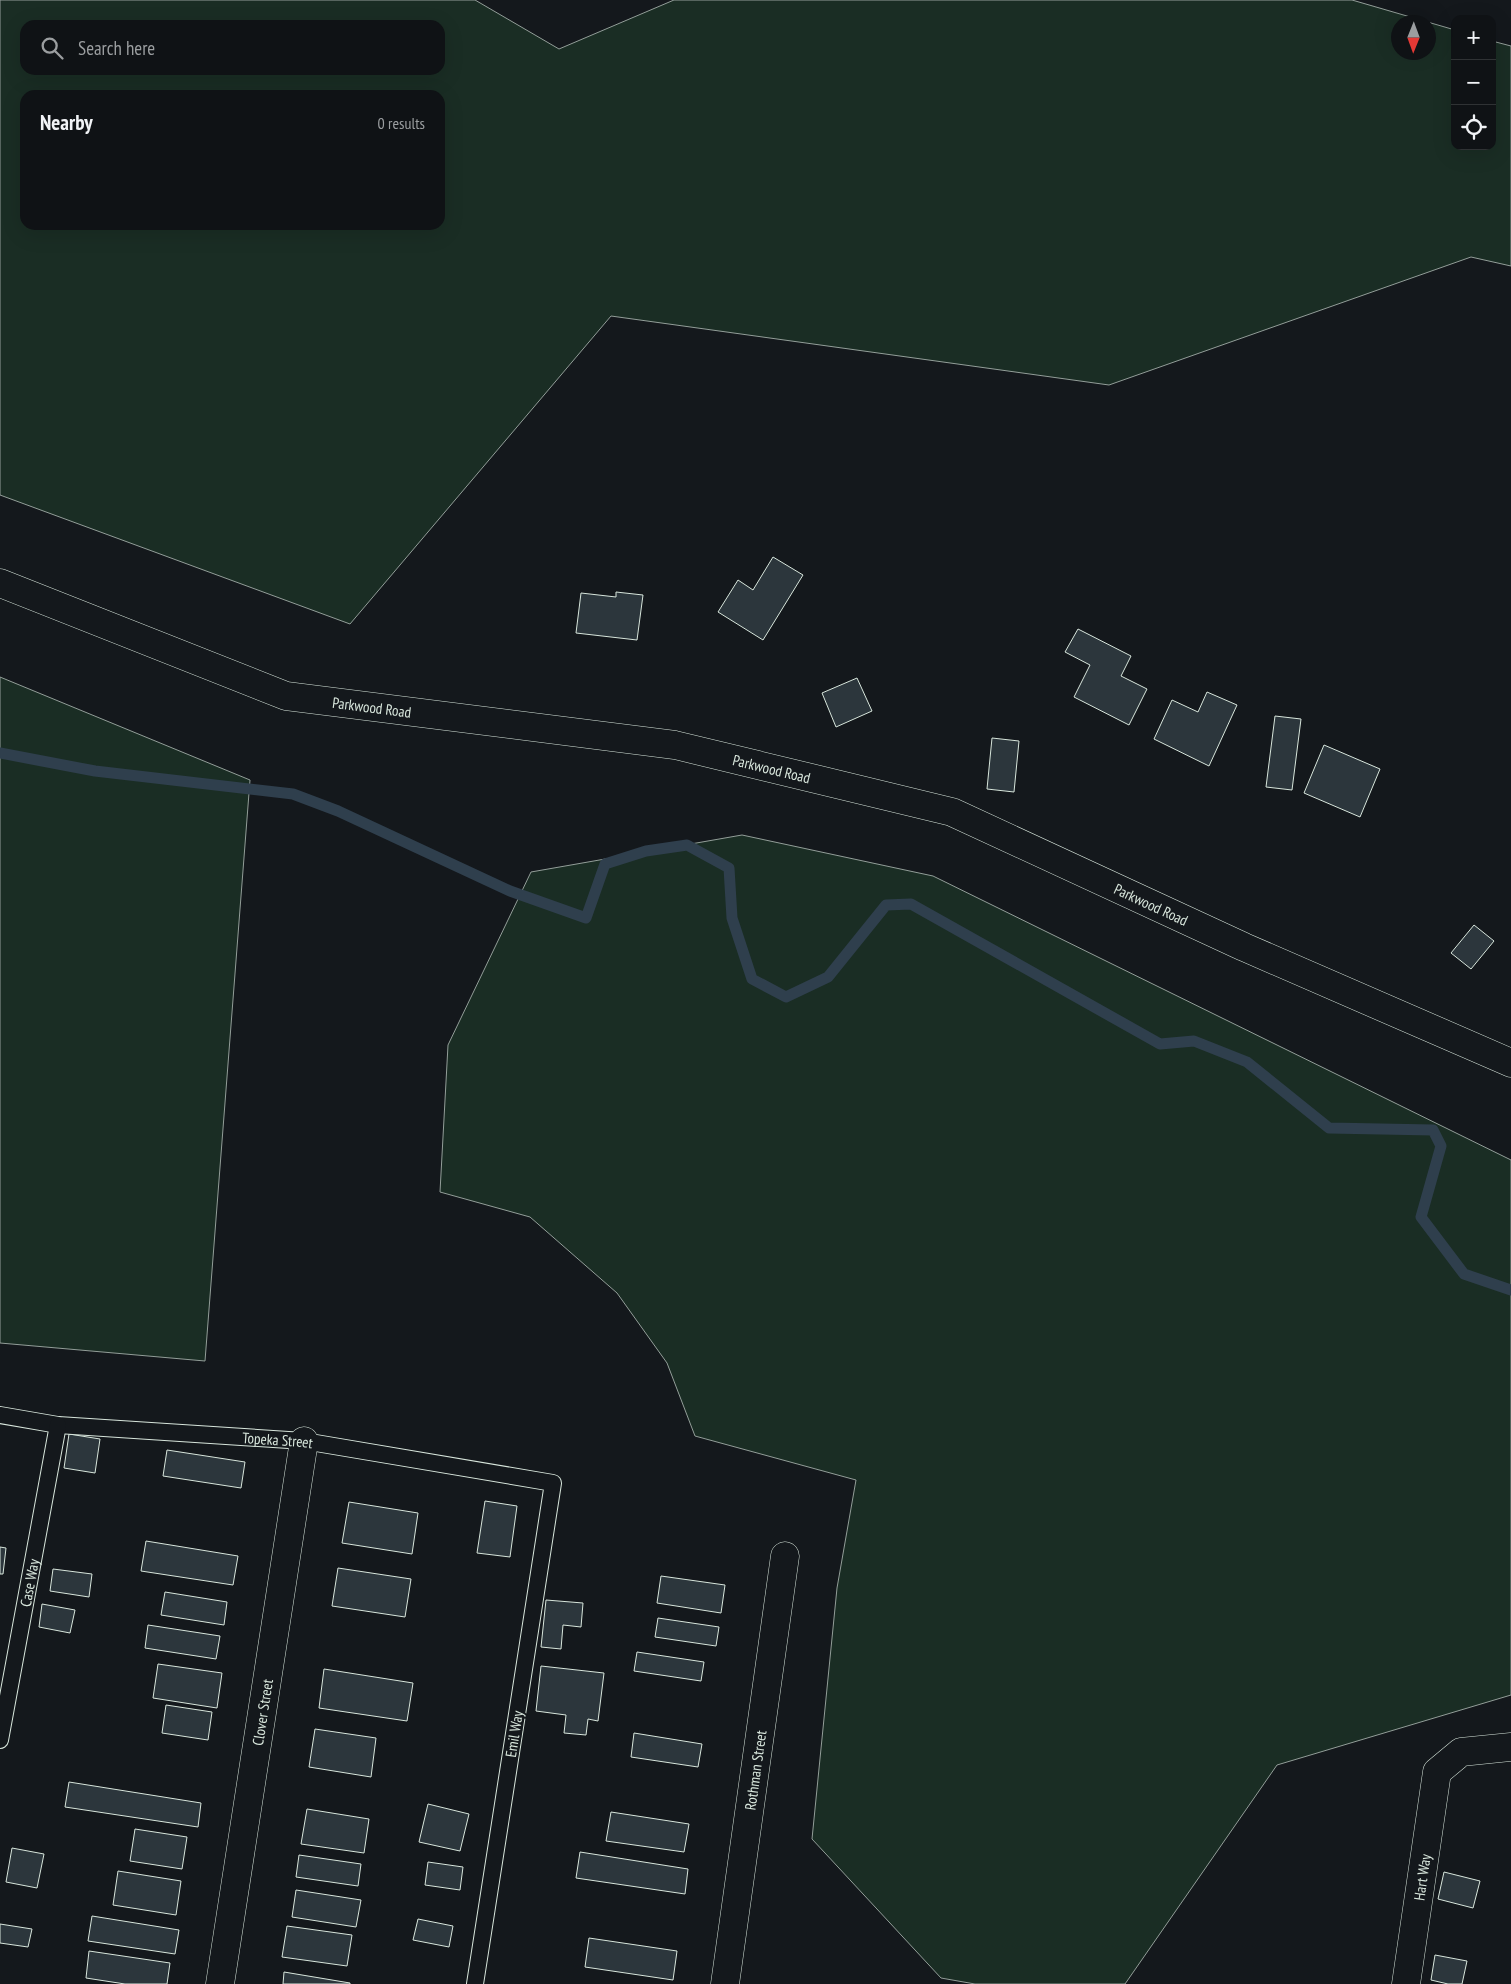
<!DOCTYPE html>
<html lang="en">
<head>
<meta charset="utf-8">
<style>
	body { margin:0; font-family:"PT Sans Narrow",sans-serif; background:#1d2022; color:#f1f3f6 }
	.controls { position:absolute; right:15px; top:15px; display:grid; overflow:hidden; border-radius:10px; box-shadow:0 5px 20px #0002 }
	.controls button { width:45px; height:45px; display:grid; place-items:center; padding:0; border:0; border-bottom:1px solid #2f3234; background:#0f1215; color:#f1f3f6; font:25px sans-serif }
	.compass { position:absolute; left:1391px; top:15px; width:45px; height:45px; border-radius:50%; background:#0f1215; box-shadow:0 5px 20px #0002; rotate:181deg }
	.list { margin:0; padding:0; list-style:none }
	h2 { display:flex; justify-content:space-between; align-items:center; height:65px; margin:0; padding:0 20px; font-size:21px }
	h2 small { font-size:16px; font-weight:400; color:#9b9ea0 }
	.icon { flex:none; width:28px; height:28px; fill:none; stroke:currentColor; stroke-width:2; stroke-linecap:round; stroke-linejoin:round }
	.map { position:relative; flex:none; width:1511px; height:1984px; overflow:hidden }
	.search { position:absolute; background:#0f1215; box-shadow:0 5px 20px #0002; left:20px; top:20px; width:425px; height:55px; display:flex; align-items:center; gap:12px; box-sizing:border-box; padding:0 18px; border-radius:15px; color:#9b9ea0; font-size:19px }
	.panel { position:absolute; background:#0f1215; box-shadow:0 5px 20px #0002; left:20px; top:90px; width:425px; height:140px; border-radius:15px }
	.map>svg:first-child { display:block }
	.green { fill:#1a2d24; stroke:#939e99; fill-rule:evenodd }
	.lines { fill:none; stroke-linecap:round; stroke-linejoin:round }
	.stream { stroke:#2f3f4d; stroke-width:11 }
	.building { fill:#2c363c; stroke:#d8e6dc }
	.service-casing { stroke:#d8e6dc; stroke-width:18 }
	.minor-casing { stroke:#d8e6dc; stroke-width:29 }
	.service { stroke:#14181c; stroke-width:16 }
	.minor { stroke:#14181c; stroke-width:28 }
	.labels { text-anchor:middle; dominant-baseline:central; stroke-width:4; stroke-linejoin:round; paint-order:stroke }
	.street-label { font-size:15px; fill:#d8e6dc; stroke:#14181c }
</style>
</head>
<body>
<div class="map">
<svg width="1511" height="1984" viewBox="0 0 1511 1984">
	<rect width="100%" height="100%" fill="#14181c"/>
	<path class="green" d="M0 0H475L559 49 674 0H1352L1455 30V146H1492V41L1511 46V266L1471 257 1109 385 611 316 350 624 0 495ZM1398 22H1428V52H1398ZM25 25H440V70H25ZM25 95H440V225H25Z
		M0 677 250 780 205 1361 0 1343Z
		M742 835 933 876 1511 1160V1695L1277 1765 1125 1984H975L941 1978 812 1839 837 1588 856 1480 695 1436 667 1363 617 1293 530 1217 440 1192 448 1045 531 872Z"/>
	<g class="lines">
		<path class="stream" d="M0 753 95 771 293 794 338 811 510 891 586 918 605 864 646 851 687 845 729 868 732 918 752 979 786 997 828 977 886 905 911 904 1160 1044 1194 1041 1247 1062 1329 1128 1433 1130 1441 1146 1421 1217 1464 1274 1511 1290"/>
	</g>
	<path class="building" d="M773 557 803 575 763 640 718 612 738 580 753 590Z
		M616 592 643 595 637 640 576 633 581 593 616 597Z
		M1078 629 1131 656 1121 676 1147 689 1129 725 1074 697 1090 665 1065 652Z
		M857 678 872 711 836 727 822 693Z
		M1207 692 1237 705 1209 766 1154 739 1172 700 1198 712Z
		M1275 716 1301 719 1292 790 1266 787Z
		M992 738 1019 741 1014 792 987 789Z
		M1324 745 1380 769 1360 817 1304 793Z
		M1474 925 1494 941 1471 969 1451 953Z
		M69 1434 100 1439 95 1473 64 1468Z
		M167 1450 245 1462 241 1488 163 1476Z
		M485 1501 517 1506 510 1557 477 1553Z
		M349 1502 418 1513 412 1554 342 1543Z
		M146 1541 238 1556 233 1585 141 1571Z
		M0 1547 6 1548 3 1574H0Z
		M338 1568 411 1579 405 1617 332 1606Z
		M53 1569 92 1574 89 1597 50 1591Z
		M661 1576 725 1585 721 1613 657 1603Z
		M165 1592 227 1602 224 1625 161 1615Z
		M546 1600 583 1603 581 1627 563 1625 561 1649 541 1647Z
		M42 1604 75 1610 70 1633 39 1627Z
		M658 1618 719 1627 716 1646 655 1637Z
		M148 1625 220 1636 216 1659 145 1648Z
		M637 1652 704 1662 701 1681 634 1671Z
		M158 1664 222 1673 217 1708 153 1698Z
		M541 1666 604 1673 598 1721 588 1719 586 1735 564 1733 566 1715 536 1711Z
		M324 1669 413 1683 407 1721 319 1708Z
		M166 1705 212 1712 208 1740 162 1733Z
		M315 1729 376 1738 371 1777 309 1767Z
		M634 1733 702 1744 698 1767 631 1757Z
		M69 1782 201 1803 198 1827 65 1807Z
		M428 1804 469 1814 460 1851 419 1842Z
		M307 1809 369 1819 364 1853 301 1844Z
		M611 1812 689 1824 684 1852 606 1841Z
		M135 1829 187 1837 182 1869 130 1861Z
		M12 1848 44 1854 37 1888 6 1882Z
		M580 1852 688 1869 685 1894 576 1878Z
		M299 1855 361 1864 358 1886 296 1877Z
		M428 1862 463 1867 460 1890 425 1885Z
		M118 1871 181 1881 176 1915 113 1905Z
		M1444 1872 1480 1881 1473 1908 1438 1899Z
		M296 1890 361 1900 356 1927 292 1917Z
		M92 1916 179 1930 175 1954 88 1941Z
		M418 1919 453 1926 449 1947 413 1940Z
		M0 1924 32 1929 28 1947 0 1943Z
		M287 1926 352 1935 347 1966 282 1957Z
		M589 1938 677 1951 673 1980 585 1967Z
		M89 1951 170 1963 167 1984H125L86 1978Z
		M1435 1955 1467 1961 1462 1984H1448L1431 1980Z
		M284 1972 350 1983V1984H283Z"/>
	<g class="lines">
		<defs>
			<g id="service">
				<path id="s1" d="M0 1415 58 1425 304 1441 553 1483 475 1984"/>
				<path id="s2" d="M0 1740 58 1425"/>
			</g>
			<g id="minor">
				<path id="s3" d="M0 583 286 696 675 745 952 812 1244 947 1511 1063"/>
				<path id="s4" d="M220 1984 304 1441"/>
				<path id="s5" d="M725 1984 785 1556"/>
				<path id="s6" d="M1406 1984 1437 1772 1461 1752 1511 1747"/>
			</g>
		</defs>
		<use href="#service" class="service-casing"/>
		<use href="#minor" class="minor-casing"/>
		<use href="#service" class="service"/>
		<use href="#minor" class="minor"/>
	</g>
	<g class="labels">
		<g class="street-label">
			<text stroke="none"><textPath href="#s3" startOffset="394">Parkwood Road</textPath></text>
			<text stroke="none"><textPath href="#s3" startOffset="799">Parkwood Road</textPath></text>
			<text stroke="none"><textPath href="#s3" startOffset="1204">Parkwood Road</textPath></text>
			<text stroke="none"><textPath href="#s1" startOffset="279">Topeka Street</textPath></text>
			<text stroke="none"><textPath href="#s2" startOffset="160">Case Way</textPath></text>
			<text stroke="none"><textPath href="#s4" startOffset="275">Clover Street</textPath></text>
			<text transform="translate(514 1734) rotate(-81)">Emil Way</text>
			<text stroke="none"><textPath href="#s5" startOffset="216">Rothman Street</textPath></text>
			<text stroke="none"><textPath href="#s6" startOffset="108">Hart Way</textPath></text>
		</g>
	</g>
</svg>
<div class="controls">
<button>+</button>
<button>−</button>
<button><svg class="icon" aria-label="locate" viewBox="0 0 24 24"><circle cx="12" cy="12" r="6"/><path d="M12 2v4M12 18v4M2 12h4M18 12h4"/></svg></button>
</div>
<svg class="compass" viewBox="-18 -18 36 36"><path d="M0-13l5 13h-10z" fill="#e53935"/><path d="M0 13l5-13h-10z" fill="#9b9ea0"/></svg>
<div class="search"><svg class="icon" aria-label="search" viewBox="0 0 24 24"><circle cx="10" cy="10" r="6"/><path d="M15 15l6 6"/></svg>Search here</div>
<section class="panel">
<h2>Nearby<small>0 results</small></h2>
<ul class="list">
</ul>
</section>
</div>
</body>
</html>
